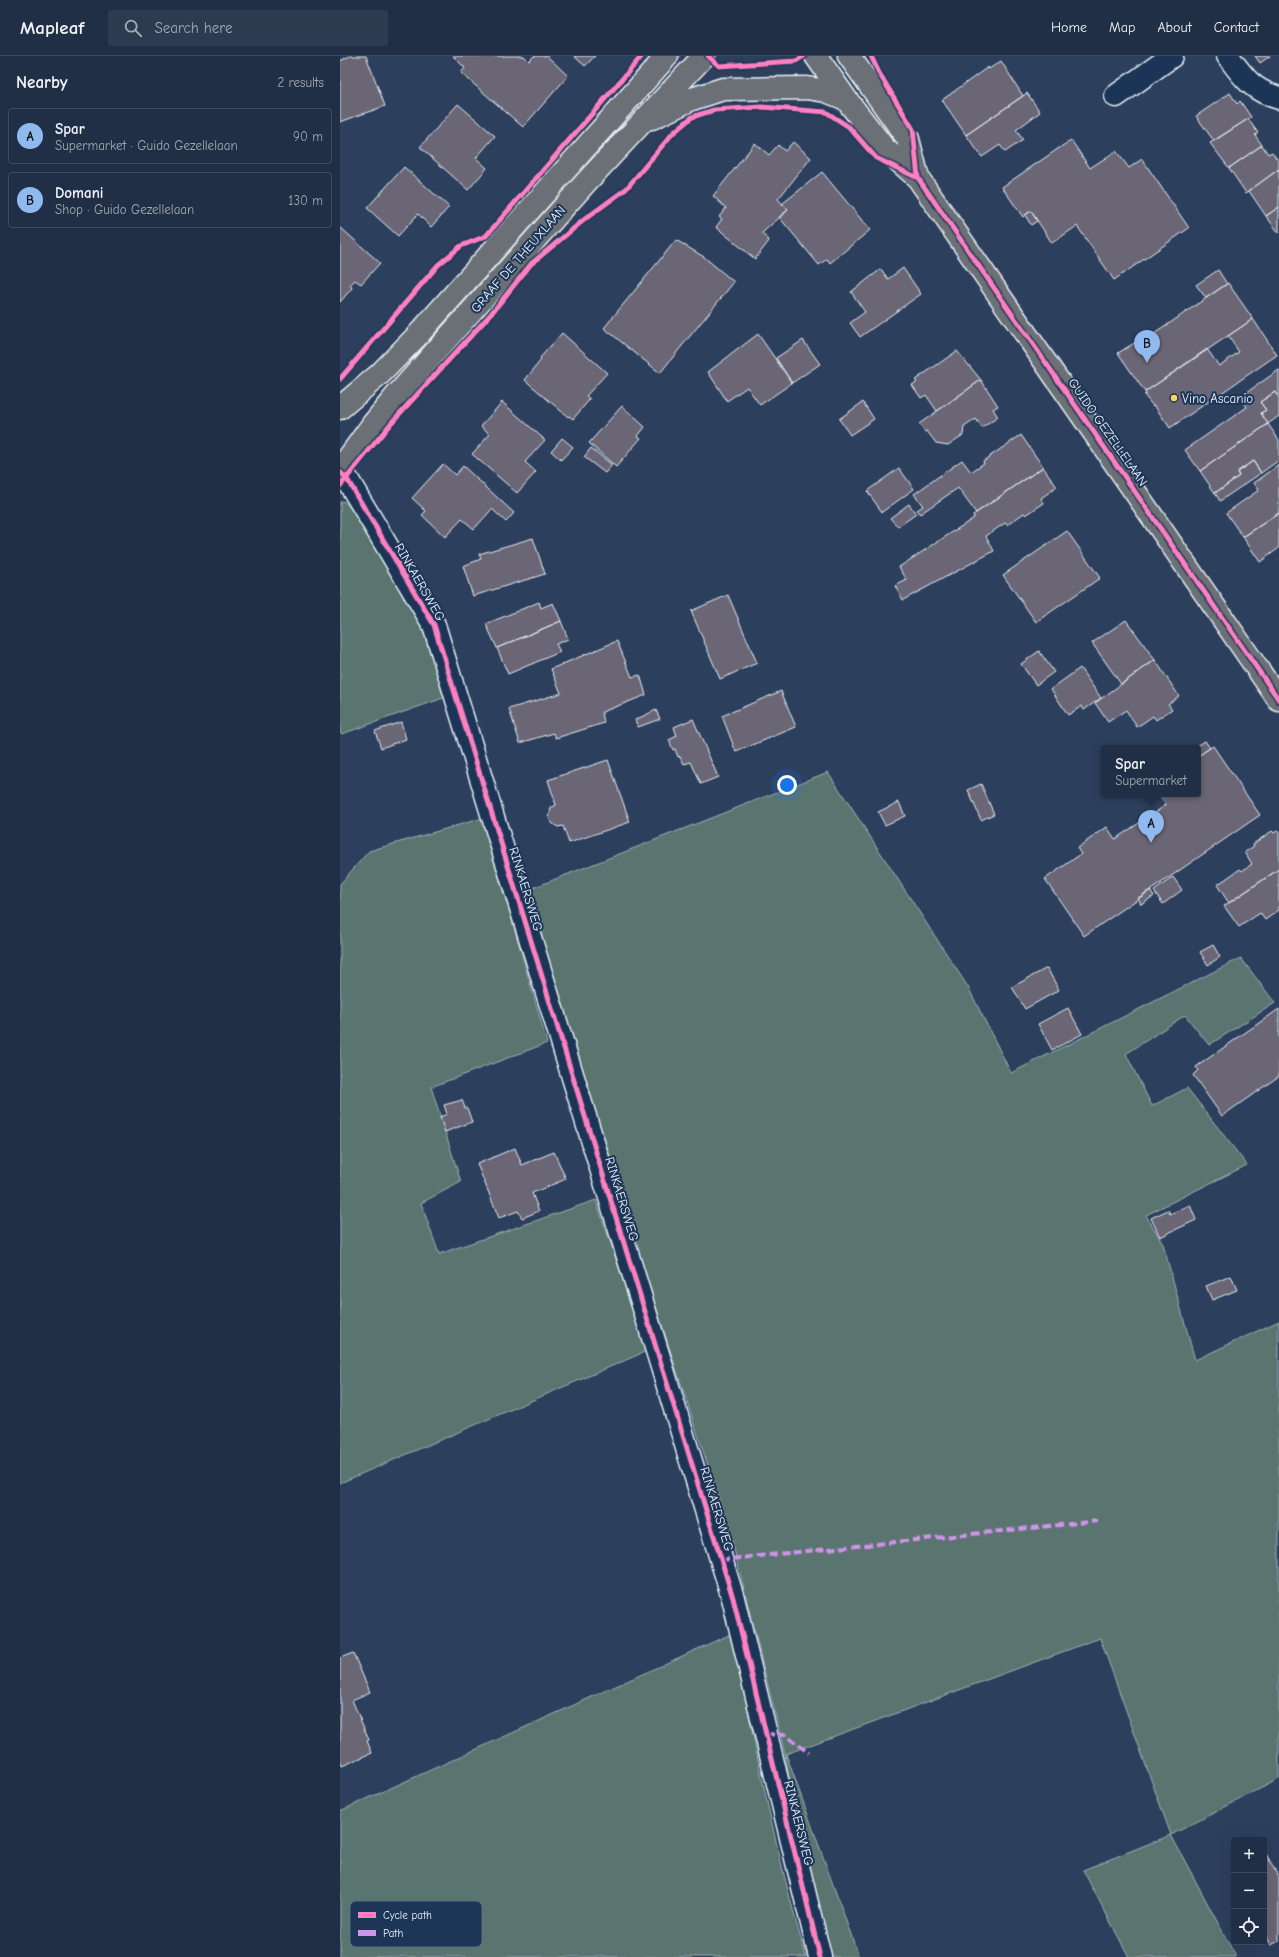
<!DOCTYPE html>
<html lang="en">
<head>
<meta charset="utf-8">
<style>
	body { margin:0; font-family:"Comic Neue",sans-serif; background:#2d3b51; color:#f1f3f6 }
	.controls { position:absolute; right:12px; bottom:12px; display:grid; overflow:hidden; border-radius:4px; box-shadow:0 4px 16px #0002 }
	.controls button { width:36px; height:36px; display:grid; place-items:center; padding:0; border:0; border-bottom:1px solid #3e4a5f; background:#212f46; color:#f1f3f6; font:20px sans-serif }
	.you { position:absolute; left:447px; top:729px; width:14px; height:14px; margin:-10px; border:3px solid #fff; border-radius:50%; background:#1a73e8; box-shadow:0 0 0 6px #1a73e833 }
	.badge { display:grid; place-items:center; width:26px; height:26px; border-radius:50%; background:#90b9f0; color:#111; font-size:13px; font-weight:700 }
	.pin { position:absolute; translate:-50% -33px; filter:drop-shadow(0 1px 2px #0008) }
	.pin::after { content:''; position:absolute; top:21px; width:14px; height:12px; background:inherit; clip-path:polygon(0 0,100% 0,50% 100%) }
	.popup { position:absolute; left:761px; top:689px; width:100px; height:52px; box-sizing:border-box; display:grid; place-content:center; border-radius:4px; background:#212f46; filter:drop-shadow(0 1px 3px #0005); font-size:13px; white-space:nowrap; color:#a2a9b3 }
	.popup b { font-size:15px; color:#f1f3f6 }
	.popup::after { content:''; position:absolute; left:50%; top:100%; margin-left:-8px; border:8px solid transparent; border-top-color:#212f46 }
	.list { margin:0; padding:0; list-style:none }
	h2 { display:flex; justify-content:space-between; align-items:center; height:52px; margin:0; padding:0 16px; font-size:17px }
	h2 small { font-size:13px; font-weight:400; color:#a2a9b3 }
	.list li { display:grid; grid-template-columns:26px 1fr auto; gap:12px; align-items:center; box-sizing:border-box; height:56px; margin:0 8px 8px; padding:0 8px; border:1px solid #3e4a5f; border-radius:4px }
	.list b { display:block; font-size:15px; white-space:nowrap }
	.list p { margin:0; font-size:13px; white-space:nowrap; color:#a2a9b3 }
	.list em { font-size:13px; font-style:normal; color:#a2a9b3 }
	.icon { flex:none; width:22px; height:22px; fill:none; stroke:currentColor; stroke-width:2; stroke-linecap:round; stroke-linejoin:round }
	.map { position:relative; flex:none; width:939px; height:1901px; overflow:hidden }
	header { display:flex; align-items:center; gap:24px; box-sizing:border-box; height:56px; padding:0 20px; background:#212f46; border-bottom:1px solid #3e4a5f }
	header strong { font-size:19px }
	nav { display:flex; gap:22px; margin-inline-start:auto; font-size:14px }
	.search { width:280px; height:36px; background:#2d3b51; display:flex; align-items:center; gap:10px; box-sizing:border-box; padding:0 14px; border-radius:4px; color:#a2a9b3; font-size:15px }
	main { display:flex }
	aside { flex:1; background:#212f46 }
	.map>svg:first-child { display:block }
	.green { fill:#5a7470; stroke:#a1b2b4 }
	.building { fill:#6a6675; stroke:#e8f1f8 }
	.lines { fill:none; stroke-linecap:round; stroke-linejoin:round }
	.minor-casing { stroke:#e8f1f8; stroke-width:25 }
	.major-casing { stroke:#e8f1f8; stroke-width:25 }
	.minor { stroke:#1d3557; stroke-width:22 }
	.major { stroke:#6a7074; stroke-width:22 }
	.quiet { stroke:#d193ec; stroke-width:4; stroke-dasharray:8 4; stroke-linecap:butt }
	.cycleway-casing { stroke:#1d3557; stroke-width:8 }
	.cycleway { stroke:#ff80c0; stroke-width:5 }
	.poi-dot { fill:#ffd166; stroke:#1d3557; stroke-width:1.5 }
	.labels { text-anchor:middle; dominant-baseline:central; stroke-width:4; stroke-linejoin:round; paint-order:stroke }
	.street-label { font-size:13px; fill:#e8f1f8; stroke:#1d3557 }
	.poi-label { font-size:13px; fill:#e8f1f8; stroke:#1d3557; text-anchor:start }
	.key { fill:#1d3557; stroke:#5a6d87; stroke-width:1 }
	.key-label { font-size:11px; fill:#e8f1f8 }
</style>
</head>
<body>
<header>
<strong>Mapleaf</strong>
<div class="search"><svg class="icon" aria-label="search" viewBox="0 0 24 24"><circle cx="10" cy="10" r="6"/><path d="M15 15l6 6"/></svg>Search here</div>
<nav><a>Home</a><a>Map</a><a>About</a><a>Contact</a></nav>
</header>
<main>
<aside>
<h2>Nearby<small>2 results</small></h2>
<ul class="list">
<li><span class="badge">A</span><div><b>Spar</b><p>Supermarket · Guido Gezellelaan</p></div><em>90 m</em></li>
<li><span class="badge">B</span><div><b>Domani</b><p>Shop · Guido Gezellelaan</p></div><em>130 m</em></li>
</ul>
</aside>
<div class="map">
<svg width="939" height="1901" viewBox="0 0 939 1901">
	<rect width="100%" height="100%" fill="#2c3f5d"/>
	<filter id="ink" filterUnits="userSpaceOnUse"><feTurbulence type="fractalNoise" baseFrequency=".025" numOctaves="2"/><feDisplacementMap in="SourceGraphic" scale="8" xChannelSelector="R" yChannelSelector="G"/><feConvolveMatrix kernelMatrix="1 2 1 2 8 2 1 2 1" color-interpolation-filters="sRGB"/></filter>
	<g filter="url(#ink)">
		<path class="green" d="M4 445 35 481 80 568 106 641 2 678 0 676V446Z
			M488 716 628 931 671 1017 901 902 935 947 869 989 845 959 786 998 812 1050 847 1032 907 1109 806 1159 823 1188 855 1304 939 1265V1723L831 1779 896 1901H789L743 1814 831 1779 760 1582 446 1698 519 1901H486L458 1780 445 1698 390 1477 289 1169 185 835Z
			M143 762 207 987 91 1031 121 1126 81 1147 99 1198 256 1144 307 1295 0 1427V828L29 795Z
			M393 1577C414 1686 435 1794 466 1901H0V1755Z"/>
		<path class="building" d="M10 0H26L45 50 0 66V5Z
			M113 0H184L189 5 194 0H207L228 20 183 71 121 17 125 12Z
			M234 0H255L245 10Z
			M915 0H930L920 7Z
			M661 5 683 40 626 79 602 44 648 11 649 13Z
			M687 37 700 56 676 74 683 84 665 96 660 89 642 101 626 79Z
			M890 37 897 48 900 45 911 61 874 85 856 60Z
			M118 48 155 80 136 102 147 112 128 134 80 91Z
			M908 63 918 77 915 79 922 89 889 112 870 87Z
			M731 84 750 112 776 95 789 112 802 103 849 172 774 224 737 170 712 187 691 155 683 161 662 131Z
			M453 86 471 102 438 143 448 154 422 177 429 185 415 203 376 171 382 163 379 161 386 152 373 140 415 87 429 99 438 89 445 95Z
			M922 89 928 98 932 96 939 106V113L906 137 889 112Z
			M64 111 109 151 91 171 78 158 58 180 27 152Z
			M939 113V151L926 160 909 135Z
			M482 116 530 174 490 207 487 203 479 209 439 161 448 154 442 148Z
			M939 151V177L926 160Z
			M691 155 697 165 691 169 685 159Z
			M0 171 40 207 21 228 15 224 10 229 12 232 0 246Z
			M336 184 364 201 394 226 320 317 264 272Z
			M563 212 581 238 520 281 510 267 525 256 511 236 541 213 548 223Z
			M878 214 887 228 866 242 856 229Z
			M888 227 913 263 805 336 778 297 796 286 798 289Z
			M913 263 937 299 830 372 814 349 813 350 804 339 806 338 805 336 867 293 879 310 899 296 888 280Z
			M222 277 267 317 246 340 250 343 233 363 229 360 228 361 185 324 201 304 200 302Z
			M418 278 452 327 420 349 407 331 387 345 368 316Z
			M463 284 480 308 452 327 436 302Z
			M617 295 641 324 597 355 586 339 581 342 572 329 577 326 575 324Z
			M939 314V338L937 339 935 336 920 346 926 354 921 357 928 368 860 415 845 394 907 351 900 341Z
			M641 324 658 350 653 353 658 361 642 372 636 363 624 371 623 379 608 389 596 387 587 375 585 376 579 368Z
			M935 336 939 342V360L928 368 921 357 926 354 920 346Z
			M162 346 205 384 185 406 196 416 177 437 132 398 150 378 141 370Z
			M523 346 534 363 510 379 499 363Z
			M282 350 305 371 298 380 301 382 276 411 249 387Z
			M928 368 939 384V404L921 417 913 405 897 416 899 420 875 437 860 415Z
			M681 379 703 411 636 457 618 432 580 458 577 454 583 450 574 438 622 404 631 416 644 407 643 405Z
			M222 382 233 391 221 404 211 395Z
			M251 392 272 409 265 417 244 401Z
			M913 405 921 417 880 445 875 437 899 420 897 416Z
			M103 408 115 419 123 410 174 457 166 466 152 453 134 473 122 463 105 481 82 459 86 455 72 442Z
			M939 409V457L903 481 886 457 919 434 914 427Z
			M703 411 717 431 701 442 704 447 686 459 684 457 667 469 665 467 646 480 654 495 563 544 555 530 567 524 559 511 634 462 633 459Z
			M559 412 574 433 542 456 527 435Z
			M569 448 576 458 558 471 550 462Z
			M939 457V492L920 506 903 481Z
			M727 475 760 522 696 566 663 519Z
			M193 482 205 518 133 540 123 510 141 503 139 498Z
			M388 539 417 607 380 623 351 555Z
			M199 546 201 552 213 547 221 565 157 592 146 568Z
			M786 564 815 604 781 628 752 587Z
			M221 565 228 583 216 588 220 596 168 618 157 592Z
			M277 585 292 621 300 619 306 639 262 656 264 667 216 682 214 677 180 687 169 653 221 637 211 613Z
			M699 595 714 616 696 629 681 608Z
			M815 604 839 640 828 648 832 653 816 664 813 660 797 671 786 654 768 666 755 647Z
			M740 612 761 642 744 654 742 650 728 659 711 633Z
			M441 635 456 671 396 696 382 660Z
			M316 654 320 663 298 671 295 664Z
			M353 663 378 721 361 728 351 706 344 708 340 700 338 701 335 693 333 694 329 684 337 680 334 671Z
			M61 666 66 683 41 692 35 675Z
			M865 685 870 692 858 700V692H854Z
			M873 690 920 759 744 880 705 823 741 798 737 792 767 771 775 783 826 749 818 738H858V700Z
			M268 704 290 766 229 787 223 770 218 771 213 768 209 763 211 752 216 749 208 724Z
			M641 728 654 758 641 764 628 734Z
			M559 746 565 760 545 769 538 756Z
			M939 774V813L889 847 877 829 900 813 902 815 912 808 905 796 914 790 913 788 932 775 934 777Z
			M939 813V854L925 864 920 857 899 871 884 850Z
			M833 821 842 834 823 848 814 835Z
			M810 834 814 840 801 848 798 842Z
			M873 889 880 901 868 909 860 896Z
			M707 912 719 934 685 953 672 931Z
			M728 952 742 978 712 994 698 968Z
			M939 953V1020L882 1060 853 1019 858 1014 856 1011Z
			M122 1044 125 1052H127L132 1066 105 1076 100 1061 107 1058 104 1049Z
			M175 1092 182 1109 214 1096 226 1123 192 1137 199 1155 182 1162 178 1155 159 1162 137 1108Z
			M850 1149 856 1164 820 1181 811 1162 828 1154 830 1158Z
			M891 1220 897 1234 872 1244 866 1230Z
			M13 1597 30 1636 12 1644 29 1684 27 1685 32 1697 2 1710 0 1704V1602Z
			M924 1794 939 1822V1885L931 1889 924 1875Z"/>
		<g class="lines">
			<defs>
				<path id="minor" d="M888 0C903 21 913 35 939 42
					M776 40 832 0
					M0 416 7 423 94 569 393 1542 480 1901"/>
				<path id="major" d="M476 0 506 43 544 92 578 122 939 644
					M509 0 568 83 578 122
					M312 62 352 43 383 33 467 32 486 35 506 43
					M0 352 40 318 77 280 327 0
					M0 414 33 368 56 340 247 125 364 0"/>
			</defs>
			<use href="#minor" class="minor-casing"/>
			<use href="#major" class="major-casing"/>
			<use href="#minor" class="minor"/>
			<use href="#major" class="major"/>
			<path class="quiet" d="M381 1504 758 1465
				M426 1678 445 1679 469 1697"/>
			<defs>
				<path id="cycleway" d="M368 0 379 10 456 5 464 0
					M531 0 539 17 573 73 578 122 939 644
					M0 323 98 209 121 190 146 180 302 0
					M0 416 7 423 94 569 393 1542 480 1901
					M0 430 51 367 150 259 191 208 245 163 286 133 333 77 352 61 374 54 422 51 486 56 509 71 536 102 578 122"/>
			</defs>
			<use href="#cycleway" class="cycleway-casing"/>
			<use href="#cycleway" class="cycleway"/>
		</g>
	</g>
	<circle class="poi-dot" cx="834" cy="342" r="4"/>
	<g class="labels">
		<g class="street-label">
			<text transform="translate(178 203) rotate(-49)">GRAAF DE THEUXLAAN</text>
			<text transform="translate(768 376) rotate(55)">GUIDO GEZELLELAAN</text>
			<text transform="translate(80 526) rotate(60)">RINKAERSWEG</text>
			<text transform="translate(186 833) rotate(73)">RINKAERSWEG</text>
			<text transform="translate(282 1143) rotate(73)">RINKAERSWEG</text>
			<text transform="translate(377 1453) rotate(73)">RINKAERSWEG</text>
			<text transform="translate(459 1767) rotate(76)">RINKAERSWEG</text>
		</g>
		<g class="poi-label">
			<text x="842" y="342">Vino Ascanio</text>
		</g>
	</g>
	<rect x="10" y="1845" width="132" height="46" rx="6" class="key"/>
	<rect x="18" y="1856" width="18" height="6" fill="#ff80c0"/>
	<rect x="18" y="1874" width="18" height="6" fill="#d193ec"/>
	<g class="key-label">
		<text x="43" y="1863">Cycle path</text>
		<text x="43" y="1881">Path</text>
	</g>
</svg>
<div class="controls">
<button>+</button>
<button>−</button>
<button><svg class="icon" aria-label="locate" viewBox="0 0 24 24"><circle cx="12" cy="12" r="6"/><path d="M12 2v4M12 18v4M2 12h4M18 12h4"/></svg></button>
</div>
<div class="you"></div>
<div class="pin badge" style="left:811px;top:787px">A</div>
<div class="popup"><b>Spar</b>Supermarket</div>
<div class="pin badge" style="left:807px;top:307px">B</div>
</div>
</main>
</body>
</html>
